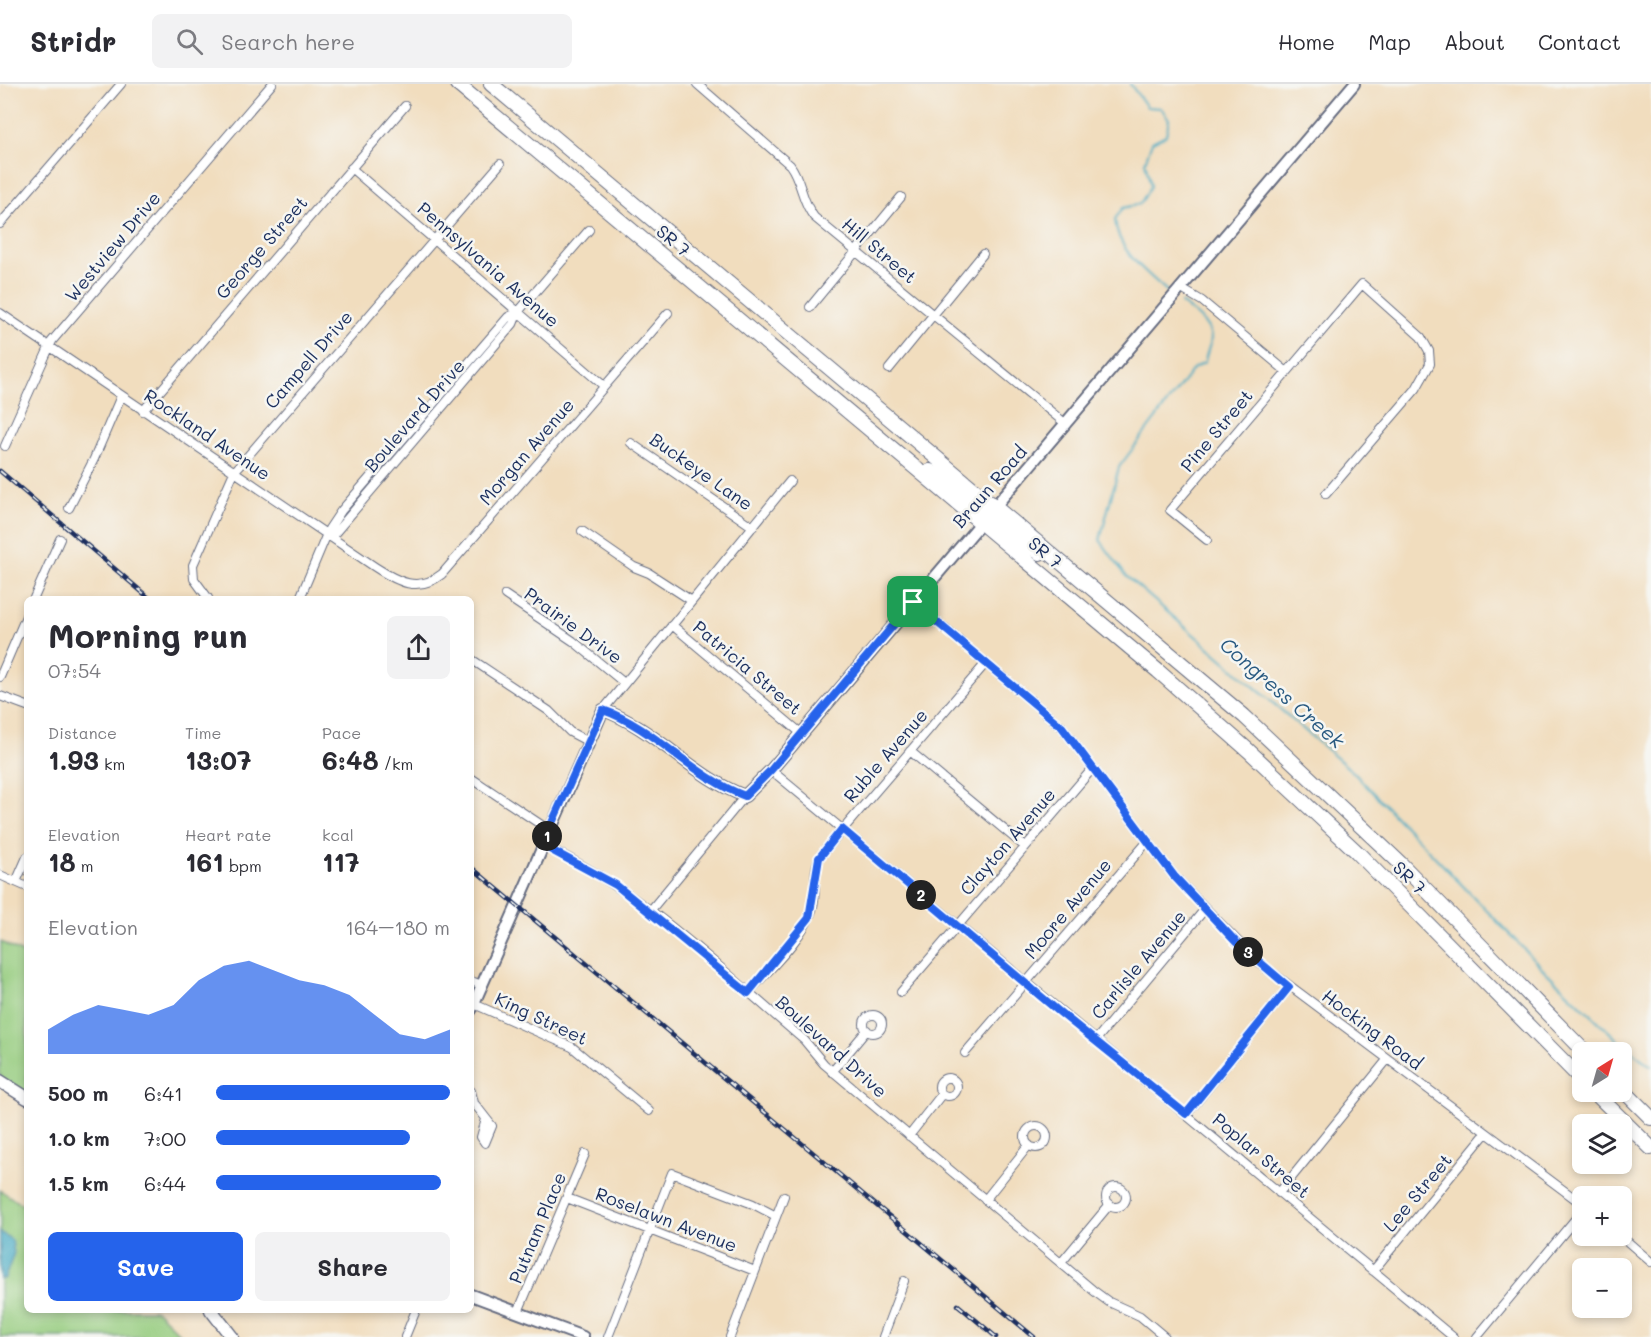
<!DOCTYPE html>
<html lang="en">
<head>
<meta charset="utf-8">
<style>
  :root { --surface:#fff; --page:#f2f2f3; --text:#2b2b33; --muted:#7c7c81; --line:#e1e1e2; --accent:#2563eb }
  body { margin:0; font-family:Mali,sans-serif; background:var(--page); color:var(--text); height:100vh; display:flex; flex-direction:column; font-size:22px; white-space:nowrap }
  * { box-sizing:border-box; margin:0 }
  p { font-size:20px; color:var(--muted) }
  .icon { flex:none; width:33px; height:33px; fill:none; stroke:currentColor; stroke-width:2; stroke-linecap:round; stroke-linejoin:round }
  .map { position:relative; flex:1; overflow:hidden }
  .details { position:absolute; left:24px; top:512px; width:450px; height:717px; display:flex; flex-direction:column; background:var(--surface); border-radius:9px; box-shadow:0 3px 9px #0003 }
  .details>* { flex:none }
  .needle { width:39px; rotate:37deg }
  .controls { position:absolute; left:1572px; top:958px; display:grid; gap:12px }
  .controls a { display:grid; place-items:center; width:60px; height:60px; border-radius:9px; background:var(--surface); box-shadow:0 3px 9px #0003; font-size:30px }
  .pin { position:absolute; display:grid; place-items:center; width:51px; height:51px; color:#fff; margin:-26px; border-radius:12px; box-shadow:0 3px 9px #0006 }
  .km { position:absolute; width:30px; height:30px; margin:-15px; border-radius:50%; background:#222; color:#fff; font-size:16px; line-height:30px; text-align:center }
  .round { display:grid; place-items:center; flex:none; width:63px; height:63px; border-radius:9px; background:var(--page) }
  .head { display:flex; align-items:center; justify-content:space-between; height:102px; padding:0 24px }
  h1 { font-size:33px; font-weight:800; line-height:45px }
  .metrics { display:grid; grid-template-columns:repeat(3,1fr); gap:9px; height:102px; padding:6px 24px }
  .metrics div { display:grid; align-content:center }
  .metrics b { font-size:26px; font-weight:800 }
  .metrics small { font-size:16px; font-weight:400 }
  .metrics p { font-size:16px }
  .chart { height:168px; padding:12px 24px }
  .chart p { display:flex; justify-content:space-between }
  .chart svg { width:100%; height:108px; margin-top:6px; fill:var(--accent); opacity:.7 }
  .button { display:flex; gap:12px; margin-top:auto; padding:12px 24px }
  .button a { flex:1; height:69px; border-radius:9px; background:var(--accent); color:#fff; font-size:24px; font-weight:800; line-height:69px; text-align:center }
  .button a+a { background:var(--page); color:var(--text) }
  ul { padding:0 24px; list-style:none; font-size:20px }
  li { display:grid; grid-template-columns:96px 72px 1fr; align-items:center; height:45px }
  li i { height:15px; border-radius:8px; background:var(--accent) }
  header { display:flex; align-items:center; gap:36px; box-sizing:border-box; height:84px; padding:0 30px; background:var(--surface); border-bottom:2px solid var(--line) }
  header strong { font-size:28px }
  nav { display:flex; gap:33px; margin-inline-start:auto; font-size:21px }
  .search { width:420px; height:54px; background:var(--page); display:flex; align-items:center; gap:15px; box-sizing:border-box; padding:0 21px; border-radius:9px; color:var(--muted); font-size:22px }
  .map>svg:first-child { display:block }
  .green { fill:#96cc7f; stroke:#587e6e; stroke-width:1.5 }
  .water { fill:#42a9c2; stroke:#2e6c90; stroke-width:1.5 }
  .lines { fill:none; stroke-linecap:round; stroke-linejoin:round }
  .stream { stroke:#42a9c2; stroke-width:2 }
  .street-casing { stroke:#666c80; stroke-width:10 }
  .secondary-casing { stroke:#666c80; stroke-width:14 }
  .primary-casing { stroke:#666c80; stroke-width:15 }
  .highway-casing { stroke:#666c80; stroke-width:16 }
  .street { stroke:#fff; stroke-width:8 }
  .secondary { stroke:#fff; stroke-width:10 }
  .primary { stroke:#fff; stroke-width:12 }
  .highway { stroke:#fff; stroke-width:14 }
  .rail-casing { stroke:#1b2f5e; stroke-width:4.5 }
  .rail { stroke:#f6f6f2; stroke-width:2; stroke-dasharray:7; stroke-linecap:butt }
  .route-casing { stroke:#fff; stroke-width:12 }
  .route { stroke:#2563eb; stroke-width:8 }
  .labels { text-anchor:middle; stroke-width:5; stroke-linejoin:round; paint-order:stroke }
  .street-label { font-size:18px; fill:#1b2f5e; stroke:#f6f6f2 }
  .water-label { font-size:20px; font-style:italic; fill:#295a81; stroke:#f6f6f2 }
</style>
</head>
<body>
<header>
<strong>Stridr</strong>
<div class="search"><svg class="icon" aria-label="search" viewBox="0 0 24 24"><circle cx="10" cy="10" r="6"/><path d="M15 15l6 6"/></svg>Search here</div>
<nav><a>Home</a><a>Map</a><a>About</a><a>Contact</a></nav>
</header>
<div class="map">
<svg width="1651" height="1253" viewBox="0 0 1651 1253">
  <rect width="100%" height="100%" fill="#f6f6f2"/>
  <filter id="ink" filterUnits="userSpaceOnUse"><feTurbulence type="fractalNoise" baseFrequency=".0167" numOctaves="2"/><feDisplacementMap in="SourceGraphic" scale="12" xChannelSelector="R" yChannelSelector="G"/><feConvolveMatrix kernelMatrix="1 2 1 2 8 2 1 2 1" color-interpolation-filters="sRGB"/></filter>
  <filter id="wash" filterUnits="userSpaceOnUse"><feTurbulence type="fractalNoise" baseFrequency=".008" numOctaves="4" result="noise"/><feDisplacementMap in="SourceGraphic" scale="24" xChannelSelector="R" yChannelSelector="G"/><feGaussianBlur stdDeviation="1.35" result="paint"/><feColorMatrix in="noise" values="0 0 0 0 0 0 0 0 0 0 0 0 0 0 0 0 0 1.4 0 .05"/><feComposite in="paint" operator="in"/></filter>
  <g filter="url(#wash)">
    <rect width="100%" height="100%" fill="#f1ddbe"/>
    <path class="green" d="M1,858L26,871L27,869V1014L0,997Z
      M0,1106L27,1124V1226H156L183,1253H0Z"/>
    <path class="water" d="M0,1148L12,1156L14,1169L5,1194L0,1196Z"/>
    <g class="lines">
      <path class="stream" d="M1130,0L1147,23L1161,24L1169,35L1166,51L1152,58L1145,78L1151,102L1140,120L1123,124L1115,135C1117,167 1146,188 1168,208
        M1181,219C1192,228 1216,242 1210,260C1208,267 1206,270 1205,278L1194,284L1119,383L1100,456L1126,492L1353,688L1546,888L1621,959L1651,982"/>
    </g>
  </g>
  <g filter="url(#ink)">
    <g class="lines">
      <g class="street-casing">
        <path id="street" d="M697,0L790,81C802,97 801,117 814,133L1066,340
          M351,84L604,302
          M0,140L121,0
          M1180,204L1202,217L1287,288
          M810,223L901,113
          M0,229L375,483C398,498 418,509 442,490L668,229
          M889,285L983,170
          M143,327L405,22
          M631,359L753,443
          M5,362L52,257L272,0
          M69,424L94,375L121,312
          M582,447L634,483L649,489L692,517
          M328,450L335,449L513,240L518,228
          M1207,456L1170,426L1362,200L1421,253L1429,267L1430,280L1416,305L1326,410
          M505,511L573,557L623,598
          M34,514L60,455
          M208,514L194,495L193,481L234,388L500,80
          M300,514L329,445L341,427L508,233L518,228L589,146
          M913,518L1062,643L1174,792L1258,878L1582,1120
          M672,541L802,650
          M471,575L549,627L570,648L587,657
          M0,593L27,530
          M0,612L27,622
          M603,626L790,397
          M910,667L1024,762
          M771,686L1453,1253
          M471,694L549,746
          M542,761C642,806 721,886 804,956L824,980L1094,1207L1109,1218L1140,1232L1165,1253
          M0,791L27,803
          M16,798L27,773
          M650,827L745,712
          M471,897L482,901
          M901,908L1093,684
          M748,909C768,886 803,855 812,826C818,808 811,788 821,771L986,579
          M474,920L572,963L649,1027
          M864 940a9 9 0 1 1 18 0a9 9 0 1 1-18 0Z
          M1095,957L1205,825
          M965,969L1148,757
          M832,988L867,946
          M939 1003a9 9 0 1 1 18 0a9 9 0 1 1-18 0Z
          M471,1007L474,1019L492,1042L485,1059L481,1053L486,1035
          M1186,1031L1289,903
          M1025 1053a11 11 0 1 1 22 0a11 11 0 1 1-22 0Z
          M909,1052L942,1010
          M1106 1113a10 10 0 1 1 20 0a10 10 0 1 1-20 0Z
          M1279,1109L1387,976
          M567,1114L755,1187
          M985,1116L1029,1061
          M1621,1152L1651,1178
          M1061,1179L1110,1120
          M1373,1187L1486,1049
          M518,1228L585,1070
          M405,1253L416,1226
          M608,1253L672,1089L753,1120L776,1132
          M730,1253L784,1112
          M883,1253L904,1197
          M1477,1253L1582,1127"/>
      </g>
      <g class="secondary-casing">
        <path id="secondary" d="M471,926L603,626C655,644 693,693 745,712L771,686L1354,0
          M471,1211L583,1253"/>
      </g>
      <g class="primary-casing">
        <path id="primary" d="M0,997L27,1014
          M211,1226L232,1253"/>
      </g>
      <g class="highway-casing">
        <path id="highway" d="M457,0L1158,587L1249,667L1357,768L1582,996
          M491,0L1244,632L1400,779L1586,969
          M930,387C968,413 1001,444 1040,469
          M1622,1005L1651,1034
          M1594,1008L1651,1064"/>
      </g>
      <use href="#street" class="street"/>
      <use href="#secondary" class="secondary"/>
      <use href="#primary" class="primary"/>
      <use href="#highway" class="highway"/>
      <g class="rail-casing">
        <path id="rail" d="M0,387L149,514
          M471,783L1034,1253
          M958,1221L996,1253"/>
      </g>
      <use href="#rail" class="rail"/>
    </g>
  </g>
  <g class="lines" filter="url(#ink)">
    <g class="route-casing">
      <path id="route" d="M913,518L1062,643L1174,792L1236,858L1289,903L1186,1030L1057,926L842,745L819,774L809,834L748,909L616,801L542,761L603,626C655,644 693,693 745,712L771,686Z"/>
    </g>
    <use href="#route" class="route"/>
  </g>
  <g class="labels">
    <g class="street-label">
      <text transform="translate(673 157) rotate(40)" y="6">SR 7</text>
      <text transform="translate(113 163) rotate(-50)" y="6">Westview Drive</text>
      <text transform="translate(262 164) rotate(-49)" y="6">George Street</text>
      <text transform="translate(879 167) rotate(40)" y="6">Hill Street</text>
      <text transform="translate(488 181) rotate(41)" y="6">Pennsylvania Avenue</text>
      <text transform="translate(309 276) rotate(-49)" y="6">Campell Drive</text>
      <text transform="translate(415 332) rotate(-49)" y="6">Boulevard Drive</text>
      <text transform="translate(1217 347) rotate(-50)" y="6">Pine Street</text>
      <text transform="translate(207 351) rotate(34)" y="6">Rockland Avenue</text>
      <text transform="translate(527 368) rotate(-49)" y="6">Morgan Avenue</text>
      <text transform="translate(701 388) rotate(35)" y="6">Buckeye Lane</text>
      <text transform="translate(990 403) rotate(-49)" y="6">Braun Road</text>
      <text transform="translate(1045 469) rotate(40)" y="6">SR 7</text>
      <text transform="translate(573 542) rotate(36)" y="6">Prairie Drive</text>
      <text transform="translate(747 584) rotate(40)" y="6">Patricia Street</text>
      <text transform="translate(886 672) rotate(-49)" y="6">Ruble Avenue</text>
      <text transform="translate(1008 758) rotate(-49)" y="6">Clayton Avenue</text>
      <text transform="translate(1409 794) rotate(45)" y="6">SR 7</text>
      <text transform="translate(1068 825) rotate(-50)" y="6">Moore Avenue</text>
      <text transform="translate(1139 881) rotate(-50)" y="6">Carlisle Avenue</text>
      <text transform="translate(541 935) rotate(25)" y="6">King Street</text>
      <text transform="translate(1372 946) rotate(37)" y="6">Hocking Road</text>
      <text transform="translate(831 963) rotate(42)" y="6">Boulevard Drive</text>
      <text transform="translate(1261 1072) rotate(40)" y="6">Poplar Street</text>
      <text transform="translate(1418 1109) rotate(-50)" y="6">Lee Street</text>
      <text transform="translate(666 1136) rotate(21)" y="6">Roselawn Avenue</text>
      <text transform="translate(538 1144) rotate(-67)" y="6">Putnam Place</text>
    </g>
    <g class="water-label">
      <text transform="translate(1282 609) rotate(41)" y="7">Congress Creek</text>
    </g>
  </g>
</svg>
<div class="controls">
<a><svg class="needle" viewBox="-14 -14 28 28"><path d="M0-13l5 13h-10z" fill="#e53935"/><path d="M0 13l5-13h-10z" fill="#7c7c81"/></svg></a>
<a><svg class="icon" aria-label="layers" viewBox="0 0 24 24"><path d="M12 4l9 5-9 5-9-5zM3 14l9 5 9-5"/></svg></a>
<a>+</a>
<a>−</a>
</div>
<div class="pin" style="left:913px;top:518px;background:#1e9e55"><svg class="icon" aria-label="arrive" viewBox="0 0 24 24"><path d="M6 21V4h12l-3 4 3 4H6"/></svg></div>
<b class="km" style="left:547px;top:752px">1</b>
<b class="km" style="left:921px;top:811px">2</b>
<b class="km" style="left:1248px;top:868px">3</b>
<section class="details">
<div class="head"><div><h1>Morning run</h1><p>07:54</p></div><a class="round"><svg class="icon" aria-label="share" viewBox="0 0 24 24"><path d="M12 15V3M7 8l5-5 5 5M5 13v7h14v-7"/></svg></a></div>
<div class="metrics">
<div><p>Distance</p><b>1.93<small> km</small></b></div>
<div><p>Time</p><b>13:07</b></div>
<div><p>Pace</p><b>6:48<small> /km</small></b></div>
</div>
<div class="metrics">
<div><p>Elevation</p><b>18<small> m</small></b></div>
<div><p>Heart rate</p><b>161<small> bpm</small></b></div>
<div><p>kcal</p><b>117</b></div>
</div>
<div class="chart"><p><span>Elevation</span>164–180 m</p>
<svg viewBox="0 0 160 44" preserveAspectRatio="none"><path d="M0 44V34L10 28L20 24L30 26L40 28L50 24L60 14L70 8L80 6L90 10L100 14L110 16L120 20L130 28L140 36L150 38L160 34V44z"/></svg>
</div>
<ul>
<li><b>500 m</b>6:41<i style="width:100%"></i></li>
<li><b>1.0 km</b>7:00<i style="width:83%"></i></li>
<li><b>1.5 km</b>6:44<i style="width:96%"></i></li>
</ul>
<div class="button"><a>Save</a><a>Share</a></div>
</section>
</div>
</body>
</html>
